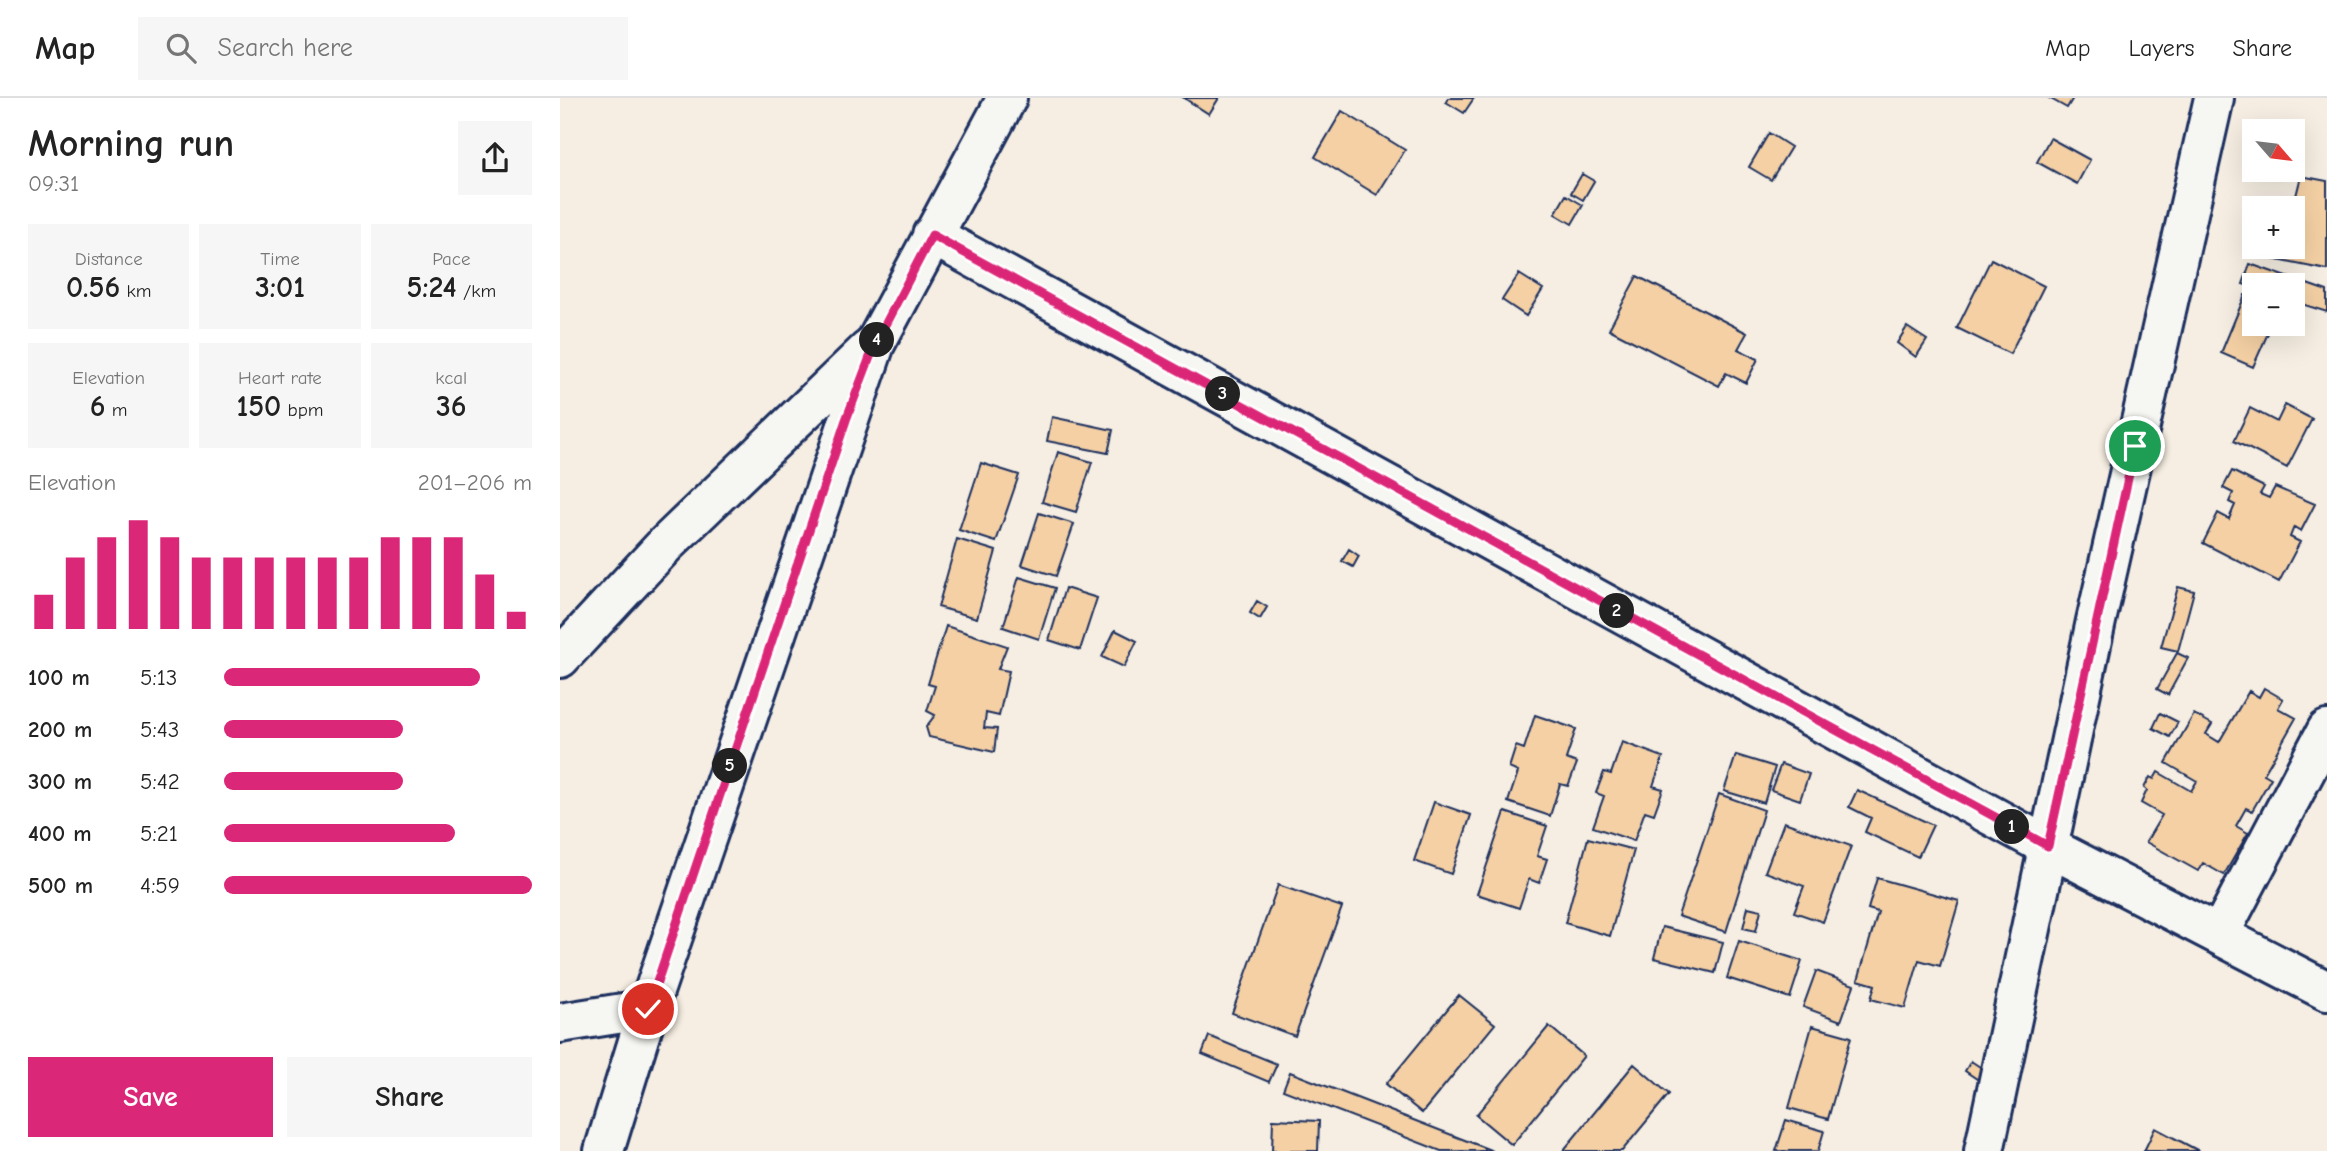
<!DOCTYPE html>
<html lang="en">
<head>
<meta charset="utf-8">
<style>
  :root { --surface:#fff; --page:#f6f6f6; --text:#222; --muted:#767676; --line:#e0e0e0; --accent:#db2777 }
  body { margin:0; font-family:"Comic Neue",sans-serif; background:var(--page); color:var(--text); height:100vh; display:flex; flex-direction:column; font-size:26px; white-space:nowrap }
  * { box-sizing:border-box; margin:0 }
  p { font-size:23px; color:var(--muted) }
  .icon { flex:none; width:38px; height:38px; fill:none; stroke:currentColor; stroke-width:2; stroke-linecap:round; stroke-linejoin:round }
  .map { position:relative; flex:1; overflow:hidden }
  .drawer { display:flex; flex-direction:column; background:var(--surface); width:560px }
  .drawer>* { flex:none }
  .needle { width:46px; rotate:118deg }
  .buttons { position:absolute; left:1682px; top:21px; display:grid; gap:14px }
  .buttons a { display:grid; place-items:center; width:63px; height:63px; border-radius:0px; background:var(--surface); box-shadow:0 7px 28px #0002; font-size:35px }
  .pin { position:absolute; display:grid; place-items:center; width:60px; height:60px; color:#fff; margin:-30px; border:4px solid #fff; border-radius:50%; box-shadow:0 2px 7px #0007 }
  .km { position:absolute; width:35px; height:35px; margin:-18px; border-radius:50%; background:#222; color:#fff; font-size:19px; line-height:35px; text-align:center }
  .round { display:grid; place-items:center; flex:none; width:74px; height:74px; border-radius:0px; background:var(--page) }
  .summary { display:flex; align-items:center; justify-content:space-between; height:119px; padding:0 28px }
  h1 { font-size:38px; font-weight:600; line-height:52px }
  .figures { display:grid; grid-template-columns:repeat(3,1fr); gap:10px; height:119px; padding:7px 28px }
  .figures div { display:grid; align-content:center; border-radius:0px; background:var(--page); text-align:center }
  .figures b { font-size:30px; font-weight:600 }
  .figures small { font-size:19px; font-weight:400 }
  .figures p { font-size:19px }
  .chart { height:196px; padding:14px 28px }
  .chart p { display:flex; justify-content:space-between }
  .chart svg { width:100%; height:126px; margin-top:7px; stroke:var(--accent); stroke-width:6 }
  .action { display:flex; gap:14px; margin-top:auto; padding:14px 28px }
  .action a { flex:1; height:80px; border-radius:0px; background:var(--accent); color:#fff; font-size:28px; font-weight:600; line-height:80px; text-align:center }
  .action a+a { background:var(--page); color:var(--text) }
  ul { padding:0 28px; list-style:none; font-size:23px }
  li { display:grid; grid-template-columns:112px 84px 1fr; align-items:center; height:52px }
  li i { height:18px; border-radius:9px; background:var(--accent) }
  header { display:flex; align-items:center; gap:42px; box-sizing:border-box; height:98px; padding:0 35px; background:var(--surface); border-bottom:2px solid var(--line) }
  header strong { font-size:33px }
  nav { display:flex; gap:38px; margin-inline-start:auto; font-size:24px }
  .search { width:490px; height:63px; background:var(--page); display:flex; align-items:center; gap:18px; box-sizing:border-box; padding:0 24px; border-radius:0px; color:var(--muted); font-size:26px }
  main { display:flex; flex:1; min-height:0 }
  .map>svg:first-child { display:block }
  .building { fill:#f4d0a4; stroke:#1b2f5e; stroke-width:2 }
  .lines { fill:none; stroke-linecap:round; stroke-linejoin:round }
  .minor-casing { stroke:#1b2f5e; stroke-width:44 }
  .minor { stroke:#f6f6f2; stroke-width:38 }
  .route-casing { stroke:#fff; stroke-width:14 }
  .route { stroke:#db2777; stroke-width:9 }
</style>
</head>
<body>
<header>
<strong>Map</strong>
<div class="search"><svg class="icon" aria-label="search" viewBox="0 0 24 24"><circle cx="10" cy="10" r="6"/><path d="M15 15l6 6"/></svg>Search here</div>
<nav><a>Map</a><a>Layers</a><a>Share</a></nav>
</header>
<main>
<section class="drawer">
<div class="summary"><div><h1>Morning run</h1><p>09:31</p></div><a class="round"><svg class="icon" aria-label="share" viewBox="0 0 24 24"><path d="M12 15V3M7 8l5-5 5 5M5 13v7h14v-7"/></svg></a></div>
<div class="figures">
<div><p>Distance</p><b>0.56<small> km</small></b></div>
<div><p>Time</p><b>3:01</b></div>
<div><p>Pace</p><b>5:24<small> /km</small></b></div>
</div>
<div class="figures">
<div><p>Elevation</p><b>6<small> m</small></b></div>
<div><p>Heart rate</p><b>150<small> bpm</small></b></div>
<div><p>kcal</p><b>36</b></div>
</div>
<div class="chart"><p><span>Elevation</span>201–206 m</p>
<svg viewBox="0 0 160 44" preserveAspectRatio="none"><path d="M5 44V32M15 44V19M25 44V12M35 44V6M45 44V12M55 44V19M65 44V19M75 44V19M85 44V19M95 44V19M105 44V19M115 44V12M125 44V12M135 44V12M145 44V25M155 44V38"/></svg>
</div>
<ul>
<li><b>100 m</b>5:13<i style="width:83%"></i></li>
<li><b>200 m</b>5:43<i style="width:58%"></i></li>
<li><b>300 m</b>5:42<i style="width:58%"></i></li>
<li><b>400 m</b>5:21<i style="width:75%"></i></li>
<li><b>500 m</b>4:59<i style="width:100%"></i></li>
</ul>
<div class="action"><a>Save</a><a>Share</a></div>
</section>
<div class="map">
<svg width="1767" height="1053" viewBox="0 0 1767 1053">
  <rect width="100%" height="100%" fill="#f6eee2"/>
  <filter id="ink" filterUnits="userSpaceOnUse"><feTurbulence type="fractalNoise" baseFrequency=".0143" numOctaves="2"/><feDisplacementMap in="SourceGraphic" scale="14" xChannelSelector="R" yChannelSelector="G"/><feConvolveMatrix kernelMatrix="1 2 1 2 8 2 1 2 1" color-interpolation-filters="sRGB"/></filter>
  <g filter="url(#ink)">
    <path class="building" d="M624,0H659L649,16Z
      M888,0H914L904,15L886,4Z
      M1489,0H1513L1507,10Z
      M782,13L845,52L817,97L755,59Z
      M1209,35L1231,49L1211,82L1189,69Z
      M1490,40L1530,62L1517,86L1477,64Z
      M1022,76L1034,83L1023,102L1011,95Z
      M1741,78L1767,83V172L1712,161L1715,149H1732V114Z
      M1006,97L1023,107L1012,126L995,116Z
      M1431,161L1484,188L1450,256L1397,230Z
      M1690,166L1767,193V214L1732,203V187L1694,189L1683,186Z
      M959,176L983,191L966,218L942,202Z
      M1077,178L1187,235L1178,251L1198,261L1186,285L1166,275L1159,288L1049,231Z
      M1685,197L1694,200V226H1712L1693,269L1661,255Z
      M1347,229L1367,242L1356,259L1337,245Z
      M1725,307L1752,321L1727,370L1674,343L1690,310L1717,324Z
      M492,319L553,332L548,355L487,343Z
      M498,354L532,364L516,414L482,404Z
      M421,365L459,377L436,444L399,432Z
      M1672,373L1704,389L1700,396L1709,400L1715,389L1755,406L1741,433L1734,429L1730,439L1740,444L1719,484L1643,445L1658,415L1669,421L1675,407L1669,404L1673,395L1663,390Z
      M479,415L514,426L496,478L462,467Z
      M397,441L436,453L417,520L378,509Z
      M789,451L799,458L793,469L782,463Z
      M459,479L495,490L479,541L443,529Z
      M1618,489L1634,493L1618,553L1601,549Z
      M505,490L537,500L520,552L489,542Z
      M697,503L707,509L700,521L690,515Z
      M386,528L447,548L438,571L449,573L439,618L426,615L424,630L437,631L434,654L369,639L366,629L375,617L367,613L375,588L368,586Z
      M555,532L577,543L564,569L542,559Z
      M1617,555L1628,560L1608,597L1597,591Z
      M1704,590L1723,601L1718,610L1736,620L1704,676L1711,680L1692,713L1686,710L1676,728L1688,735L1664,777L1643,765L1638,773L1586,744L1602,717L1581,705L1587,692L1584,690L1590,679L1594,681L1598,674L1631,693L1637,683L1606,665L1634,616L1652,626L1646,636L1659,644L1689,593L1699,599Z
      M1600,615L1618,624L1610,639L1593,630Z
      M975,617L1016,631L1006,661L1017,665L1008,688L1000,686L990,718L948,704L958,674L949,670L956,648L964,651Z
      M1062,644L1103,659L1093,688L1103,691L1094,716L1085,713L1074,743L1033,729L1044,698L1036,695L1044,674L1051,676Z
      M1176,657L1215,669L1204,705L1164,693Z
      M1221,666L1249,676L1240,702L1211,692Z
      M1297,692L1373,727L1358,759L1305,734L1311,720L1289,709Z
      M1159,696L1204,712L1166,834L1118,818Z
      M874,704L911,717L891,776L854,763Z
      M945,714L987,728L977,758L987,761L979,785L969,781L959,810L917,796Z
      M1224,724L1291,748L1263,824L1234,814L1244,788L1205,774Z
      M1028,740L1074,752L1050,838L1005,825Z
      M1317,780L1399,803L1380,868L1359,862L1345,910L1311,901L1315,887L1298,882L1318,814L1308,811Z
      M718,787L782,809L735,938L672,915Z
      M1188,809L1201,812L1196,833L1183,830Z
      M1102,829L1163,844L1155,875L1094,860Z
      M1179,843L1242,863L1230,900L1167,880Z
      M1256,873L1294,887L1281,923L1243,909Z
      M899,897L935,926L862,1015L826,986Z
      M989,928L1024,958L952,1047L916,1017Z
      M1252,928L1291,939L1268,1021L1229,1010Z
      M649,938L717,966L709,984L642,956Z
      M1411,963L1429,975L1423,985L1405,973Z
      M1074,966L1109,996L1062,1053H1003Z
      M730,974L933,1053H881L723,992Z
      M713,1021L759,1023L758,1053H712Z
      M1226,1022L1264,1033L1258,1053H1216Z
      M1595,1030L1639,1053H1584Z"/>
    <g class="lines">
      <g class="minor-casing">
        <path id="minor" d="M372,137L1487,748L1767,893
          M0,560L105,447L308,252
          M1659,837L1767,632
          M0,925L88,911
          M44,1053L88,911L315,246L447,0
          M1424,1053L1536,523L1654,0"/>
      </g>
      <use href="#minor" class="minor"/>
    </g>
  </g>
  <g class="lines" filter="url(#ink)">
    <g class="route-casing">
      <path id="route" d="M88,911L286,322L315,246L372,137L1488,748L1575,348"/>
    </g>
    <use href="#route" class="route"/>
  </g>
</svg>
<div class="buttons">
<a><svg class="needle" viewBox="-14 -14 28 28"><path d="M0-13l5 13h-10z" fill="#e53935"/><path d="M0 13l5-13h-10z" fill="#767676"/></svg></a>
<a>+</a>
<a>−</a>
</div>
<div class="pin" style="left:1575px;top:348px;background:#1e9e55"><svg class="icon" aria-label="arrive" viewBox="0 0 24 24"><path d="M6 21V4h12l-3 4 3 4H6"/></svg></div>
<div class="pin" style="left:88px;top:911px;background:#d93025"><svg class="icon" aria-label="check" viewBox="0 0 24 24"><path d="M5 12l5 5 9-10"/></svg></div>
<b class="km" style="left:1452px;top:729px">1</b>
<b class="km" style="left:1057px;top:513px">2</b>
<b class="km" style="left:663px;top:296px">3</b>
<b class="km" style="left:317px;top:242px">4</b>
<b class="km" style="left:170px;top:668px">5</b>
</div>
</main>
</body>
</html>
